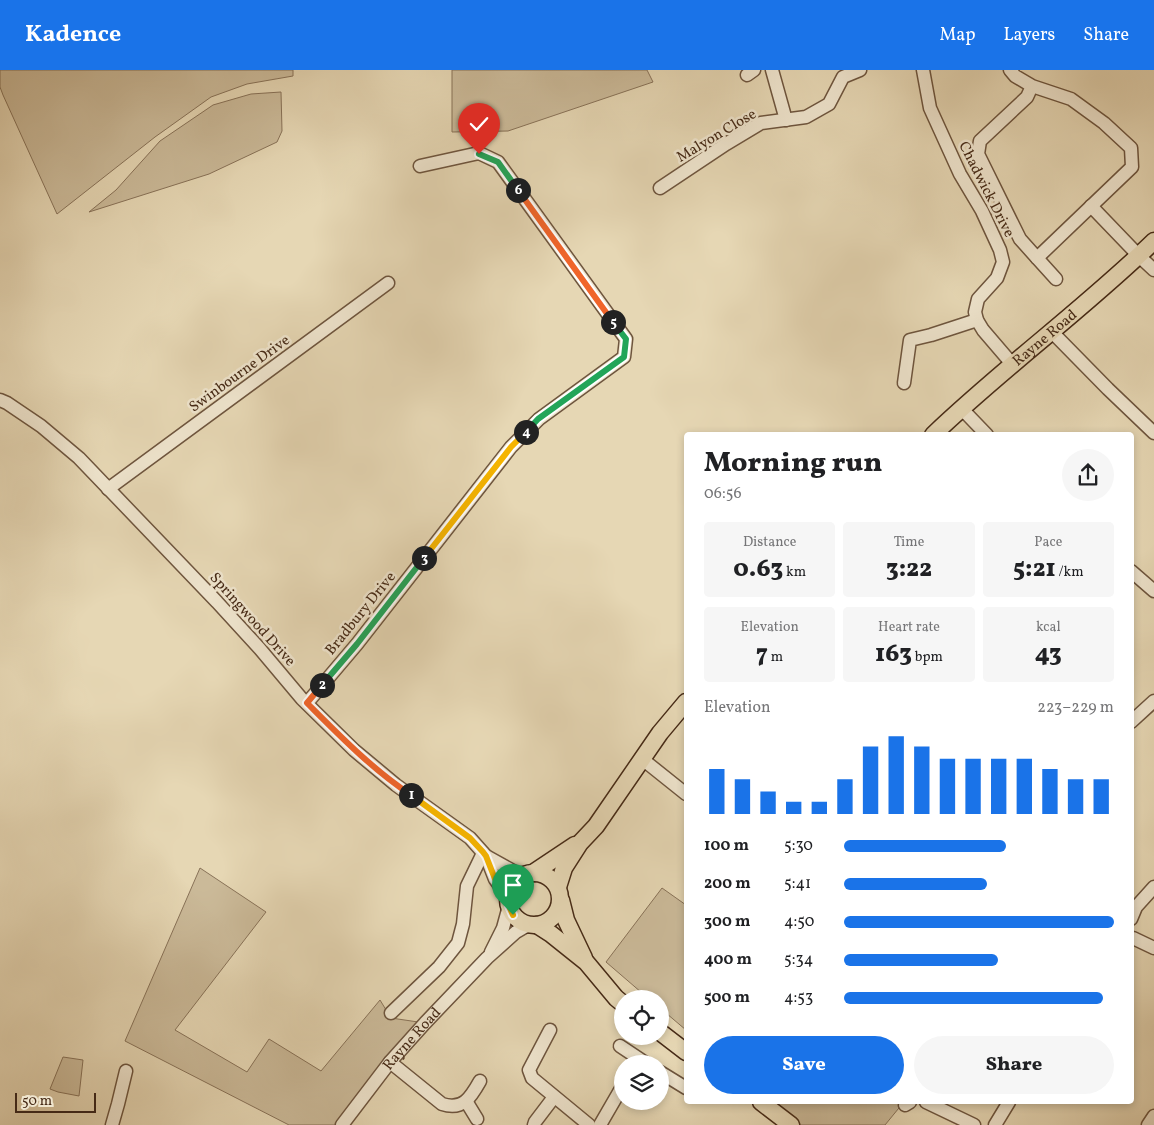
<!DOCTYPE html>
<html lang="en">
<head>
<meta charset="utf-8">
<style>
  :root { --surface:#fff; --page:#f6f6f6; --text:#202124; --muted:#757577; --accent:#1a73e8 }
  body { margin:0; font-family:Vollkorn,serif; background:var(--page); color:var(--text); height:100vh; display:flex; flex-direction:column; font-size:19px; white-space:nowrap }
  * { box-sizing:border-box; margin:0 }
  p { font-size:16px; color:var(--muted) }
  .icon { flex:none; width:28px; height:28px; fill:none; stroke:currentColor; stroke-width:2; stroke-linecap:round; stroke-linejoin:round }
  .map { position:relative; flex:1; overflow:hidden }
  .drawer { position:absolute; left:684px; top:362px; width:450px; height:672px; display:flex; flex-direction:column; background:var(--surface); border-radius:5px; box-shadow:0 2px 8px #0003 }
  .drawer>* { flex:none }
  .tools { position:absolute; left:614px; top:920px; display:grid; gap:10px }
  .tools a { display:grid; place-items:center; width:55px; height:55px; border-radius:50%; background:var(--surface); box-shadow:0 2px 8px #0003; font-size:25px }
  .scale { position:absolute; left:15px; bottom:12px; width:81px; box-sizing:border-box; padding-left:5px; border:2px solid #462a16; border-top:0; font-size:14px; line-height:18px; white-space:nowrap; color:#462a16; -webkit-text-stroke:4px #efe5ce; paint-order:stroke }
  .pin { position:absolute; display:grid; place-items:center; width:42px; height:42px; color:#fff; margin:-51px -21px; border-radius:50% 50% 50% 0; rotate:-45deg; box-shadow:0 0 5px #0007 }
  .pin .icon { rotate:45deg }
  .km { position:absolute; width:25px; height:25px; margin:-12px; border-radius:50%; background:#222; color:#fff; font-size:14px; line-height:25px; text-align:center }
  .round { display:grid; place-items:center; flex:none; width:52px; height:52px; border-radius:26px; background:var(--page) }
  .summary { display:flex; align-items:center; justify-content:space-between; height:85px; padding:0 20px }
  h1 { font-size:28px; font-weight:800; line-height:38px }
  .metrics { display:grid; grid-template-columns:repeat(3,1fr); gap:8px; height:85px; padding:5px 20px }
  .metrics div { display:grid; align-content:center; border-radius:5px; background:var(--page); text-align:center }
  .metrics b { font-size:25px; font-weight:800 }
  .metrics small { font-size:14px; font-weight:400 }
  .metrics p { font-size:14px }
  .chart { height:140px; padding:10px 20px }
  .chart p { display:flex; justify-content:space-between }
  .chart svg { width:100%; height:90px; margin-top:5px; stroke:var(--accent); stroke-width:6 }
  .action { display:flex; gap:10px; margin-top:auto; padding:10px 20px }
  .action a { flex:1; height:58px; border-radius:30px; background:var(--accent); color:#fff; font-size:20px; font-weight:800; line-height:58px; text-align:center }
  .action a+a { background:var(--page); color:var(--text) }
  ul { padding:0 20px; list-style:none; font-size:16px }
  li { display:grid; grid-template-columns:80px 60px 1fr; align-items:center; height:38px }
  li i { height:12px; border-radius:6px; background:var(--accent) }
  header { display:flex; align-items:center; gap:30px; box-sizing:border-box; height:70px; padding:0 25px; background:var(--accent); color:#fff }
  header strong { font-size:24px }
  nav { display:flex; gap:28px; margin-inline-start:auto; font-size:18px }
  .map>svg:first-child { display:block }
  .green { fill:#cbba99; stroke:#887258 }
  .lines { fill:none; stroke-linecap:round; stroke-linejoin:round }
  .minor-casing { stroke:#6e553e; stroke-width:15 }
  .major-casing { stroke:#462a16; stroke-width:19 }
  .minor { stroke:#efe5ce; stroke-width:12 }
  .major { stroke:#e6d7b4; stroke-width:16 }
  .split-1-casing { stroke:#fff; stroke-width:10 }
  .split-2-casing { stroke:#fff; stroke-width:10 }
  .split-3-casing { stroke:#fff; stroke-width:10 }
  .split-4-casing { stroke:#fff; stroke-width:10 }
  .split-5-casing { stroke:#fff; stroke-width:10 }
  .split-6-casing { stroke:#fff; stroke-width:10 }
  .split-7-casing { stroke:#fff; stroke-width:10 }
  .split-1 { stroke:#f5b400; stroke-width:6 }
  .split-2 { stroke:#f0652b; stroke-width:6 }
  .split-3 { stroke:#22a559; stroke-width:6 }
  .split-4 { stroke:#f5b400; stroke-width:6 }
  .split-5 { stroke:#22a559; stroke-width:6 }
  .split-6 { stroke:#f0652b; stroke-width:6 }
  .split-7 { stroke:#22a559; stroke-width:6 }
  .labels { text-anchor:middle; stroke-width:5; stroke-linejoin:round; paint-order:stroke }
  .street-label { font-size:15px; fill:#462a16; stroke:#efe5ce }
</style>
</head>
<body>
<header>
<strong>Kadence</strong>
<nav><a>Map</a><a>Layers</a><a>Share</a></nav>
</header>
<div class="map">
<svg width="1154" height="1055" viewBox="0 0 1154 1055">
  <rect width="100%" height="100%" fill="#e6d7b4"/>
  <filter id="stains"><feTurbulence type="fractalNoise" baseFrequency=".004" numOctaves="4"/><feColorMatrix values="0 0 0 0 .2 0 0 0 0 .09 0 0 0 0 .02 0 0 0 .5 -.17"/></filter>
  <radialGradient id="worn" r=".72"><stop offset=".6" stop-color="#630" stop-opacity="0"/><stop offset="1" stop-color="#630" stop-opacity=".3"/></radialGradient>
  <path class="green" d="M0,0H293V6L247,14L211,27L155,67L57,144L3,25L0,17Z
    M452,0H647L653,12L508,61L452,62Z
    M281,22L282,61L277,72L209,104L89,142L116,120L160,71L213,35L251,24Z
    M200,798L266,842L175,960L247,1002L269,969L321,1001L380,930L391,948L425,953L342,1055H289L125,971Z
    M662,818L686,835V960L660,938V929H649L606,892Z
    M63,987L83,990L79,1026L58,1022L50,1019Z
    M772,1033H903L885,1055H799Z"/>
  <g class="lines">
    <g class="minor-casing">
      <g id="minor">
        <path d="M772,0L786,50"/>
        <path d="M923,0L930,38L960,104L982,141L1000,180L1003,192L997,208L978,229L975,242L977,250L983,260L1013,295"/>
        <path d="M1010,0L1015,6L1032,16L1071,29L1104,53L1131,78L1132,97L1037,188L1020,169L978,84L980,71L1027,27L1032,16"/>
        <path d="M747,5L754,0"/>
        <path d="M660,118L726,74L761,53L806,47L829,34L843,7L860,0"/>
        <path d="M1091,136L1139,186L1154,200"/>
        <path d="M1037,188L1056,209"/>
        <path d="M1052,262L1108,319L1154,363"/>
        <path d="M904,313L910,270L931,265L977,250"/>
        <path d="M0,330L7,333L41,356L79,388L217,532L260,579L302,629L354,680L396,715L470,768L486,786L495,809L508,827"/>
        <path d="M962,339L987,365"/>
        <path d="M108,419L388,213"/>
        <path d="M1131,501L1154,521"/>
        <path d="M307,633L357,574L511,377L539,349L624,287L626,269L498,92L479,83L420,96"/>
        <path d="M1131,652L1154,631"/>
        <path d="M641,688L686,724"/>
        <path d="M486,786L522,806"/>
        <path d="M1131,849L1136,837L1154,817"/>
        <path d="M1131,868H1133L1154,878"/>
        <path d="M491,882L503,858L509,836"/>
        <path d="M391,943L439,897L458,873L463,854L467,816L483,783"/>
        <path d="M550,960L529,1000L532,1008L589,1055"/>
        <path d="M620,976L647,994"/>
        <path d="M390,992L442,1034C463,1041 471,1027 480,1011"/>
        <path d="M660,1002L686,1018"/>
        <path d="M466,1031L477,1049"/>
        <path d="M926,1032L974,1055"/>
        <path d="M905,1035L910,1032"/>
        <path d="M112,1055L118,1034L126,1001"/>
        <path id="s1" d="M342,1055L390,992L425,953L487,888L516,862L528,855"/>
        <path d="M534,1055L535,1052L554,1027"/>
        <path d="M600,1055L622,1017"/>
        <path d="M995,1055L1009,1032"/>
        <path d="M1148,1055L1154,1046"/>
      </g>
    </g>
    <g class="major-casing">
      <g id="major">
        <path id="s2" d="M933,365C1004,297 1084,239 1154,171"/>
        <circle cx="534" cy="829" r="26"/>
        <path d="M533,803L575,775"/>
        <path d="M558,817L564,798L580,773L596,756L660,663L686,632"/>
        <path d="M561,830L566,850L584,888"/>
        <path d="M537,855L551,864L586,892L616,928L622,933"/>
        <path d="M660,962L686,982"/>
        <path d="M761,1032L791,1055"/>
      </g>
    </g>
    <use href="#minor" class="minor"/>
    <use href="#major" class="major"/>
  </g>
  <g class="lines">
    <g class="split-1-casing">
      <path id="split-1" d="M411,725L470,768L483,782L486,786L495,809L508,827L509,836L513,845"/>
    </g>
    <g class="split-2-casing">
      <path id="split-2" d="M322,615L307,633C340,666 372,699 411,725"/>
    </g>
    <g class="split-3-casing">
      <path id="split-3" d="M322,615L357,574L424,488"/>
    </g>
    <g class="split-4-casing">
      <path id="split-4" d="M424,488L511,377L526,362"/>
    </g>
    <g class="split-5-casing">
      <path id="split-5" d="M526,362L538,349L624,287L626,269L613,252"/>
    </g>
    <g class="split-6-casing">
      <path id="split-6" d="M518,120L613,252"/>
    </g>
    <g class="split-7-casing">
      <path id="split-7" d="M479,84L498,92L518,120"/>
    </g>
    <use href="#split-1" class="split-1"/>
    <use href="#split-2" class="split-2"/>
    <use href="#split-3" class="split-3"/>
    <use href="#split-4" class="split-4"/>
    <use href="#split-5" class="split-5"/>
    <use href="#split-6" class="split-6"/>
    <use href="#split-7" class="split-7"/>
  </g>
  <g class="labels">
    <g class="street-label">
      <text transform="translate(716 65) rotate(-31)" y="5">Malyon Close</text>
      <text transform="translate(987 119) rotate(63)" y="5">Chadwick Drive</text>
      <text dy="5" stroke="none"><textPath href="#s2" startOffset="148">Rayne Road</textPath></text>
      <text transform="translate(239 303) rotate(-36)" y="5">Swinbourne Drive</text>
      <text transform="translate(360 543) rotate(-51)" y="5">Bradbury Drive</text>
      <text transform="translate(253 549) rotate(48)" y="5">Springwood Drive</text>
      <text dy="5" stroke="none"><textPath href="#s1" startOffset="111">Rayne Road</textPath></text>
    </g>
  </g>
  <rect width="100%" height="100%" filter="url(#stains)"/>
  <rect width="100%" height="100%" fill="url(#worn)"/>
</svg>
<div class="tools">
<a><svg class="icon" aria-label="locate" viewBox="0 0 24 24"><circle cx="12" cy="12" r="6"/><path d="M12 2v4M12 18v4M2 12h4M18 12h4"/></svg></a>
<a><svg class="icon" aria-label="layers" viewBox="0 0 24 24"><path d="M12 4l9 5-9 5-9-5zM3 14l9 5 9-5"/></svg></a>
</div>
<div class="scale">50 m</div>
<div class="pin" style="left:513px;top:845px;background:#1e9e55"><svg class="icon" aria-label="arrive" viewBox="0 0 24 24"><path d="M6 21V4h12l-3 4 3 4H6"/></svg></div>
<div class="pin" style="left:479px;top:84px;background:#d93025"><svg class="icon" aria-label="check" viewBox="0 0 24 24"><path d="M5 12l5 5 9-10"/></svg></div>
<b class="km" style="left:411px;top:725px">1</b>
<b class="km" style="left:322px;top:615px">2</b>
<b class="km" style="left:424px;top:488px">3</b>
<b class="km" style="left:526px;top:362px">4</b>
<b class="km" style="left:613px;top:252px">5</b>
<b class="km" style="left:518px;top:120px">6</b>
<section class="drawer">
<div class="summary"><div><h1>Morning run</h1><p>06:56</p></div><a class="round"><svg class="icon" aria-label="share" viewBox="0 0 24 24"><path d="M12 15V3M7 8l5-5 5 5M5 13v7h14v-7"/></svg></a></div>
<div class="metrics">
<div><p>Distance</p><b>0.63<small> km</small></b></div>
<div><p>Time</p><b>3:22</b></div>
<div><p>Pace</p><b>5:21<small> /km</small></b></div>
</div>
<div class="metrics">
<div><p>Elevation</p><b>7<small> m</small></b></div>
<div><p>Heart rate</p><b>163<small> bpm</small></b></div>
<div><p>kcal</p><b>43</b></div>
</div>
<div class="chart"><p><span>Elevation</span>223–229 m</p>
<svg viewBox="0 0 160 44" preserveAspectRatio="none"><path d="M5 44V22M15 44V27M25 44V33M35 44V38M45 44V38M55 44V27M65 44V11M75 44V6M85 44V11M95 44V17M105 44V17M115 44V17M125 44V17M135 44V22M145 44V27M155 44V27"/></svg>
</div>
<ul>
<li><b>100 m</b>5:30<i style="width:60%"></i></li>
<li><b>200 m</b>5:41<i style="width:53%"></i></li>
<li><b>300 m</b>4:50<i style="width:100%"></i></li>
<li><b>400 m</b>5:34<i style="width:57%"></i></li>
<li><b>500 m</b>4:53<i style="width:96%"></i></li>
</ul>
<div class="action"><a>Save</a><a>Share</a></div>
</section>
</div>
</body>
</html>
